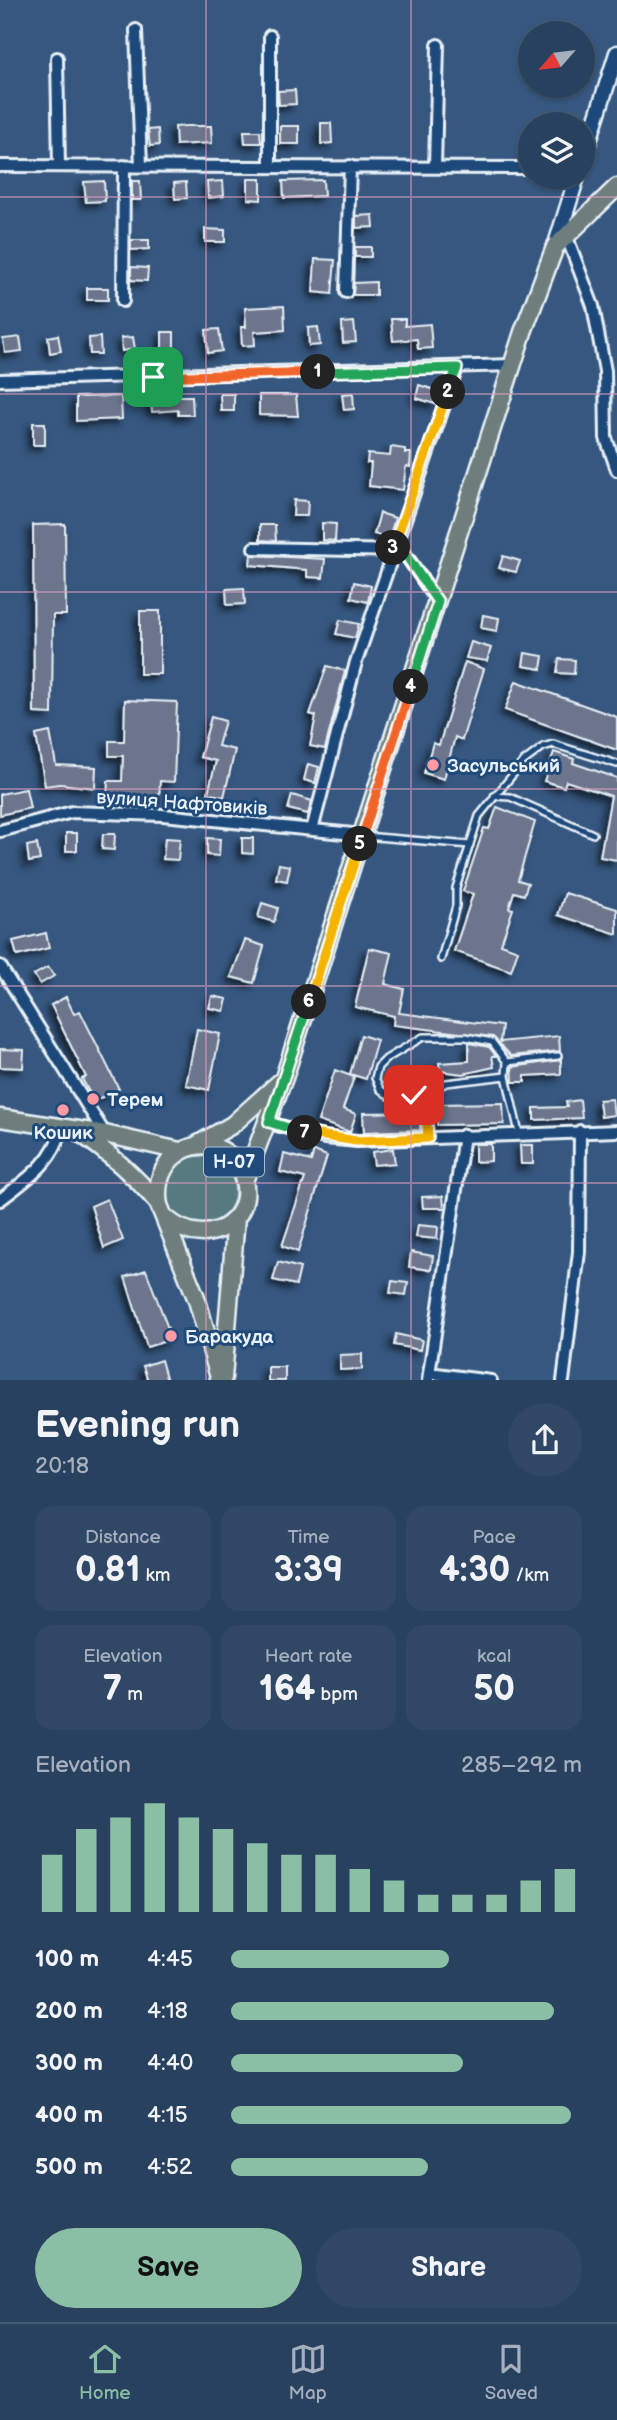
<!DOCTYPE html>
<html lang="en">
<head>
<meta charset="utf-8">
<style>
  :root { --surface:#28415f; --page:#304865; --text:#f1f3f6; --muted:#a5afbd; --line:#445a74; --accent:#8abfa5 }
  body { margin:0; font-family:"Balsamiq Sans",sans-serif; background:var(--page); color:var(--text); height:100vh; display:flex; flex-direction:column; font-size:26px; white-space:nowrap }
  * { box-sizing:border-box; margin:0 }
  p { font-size:23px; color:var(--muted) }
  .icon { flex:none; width:38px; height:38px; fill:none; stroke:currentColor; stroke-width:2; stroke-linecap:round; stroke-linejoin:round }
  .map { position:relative; height:1380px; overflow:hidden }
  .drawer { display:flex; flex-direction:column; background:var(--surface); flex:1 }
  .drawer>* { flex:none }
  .needle { width:46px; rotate:242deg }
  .controls { position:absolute; left:518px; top:21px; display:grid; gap:14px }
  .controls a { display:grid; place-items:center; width:77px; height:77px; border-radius:50%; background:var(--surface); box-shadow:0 2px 5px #0004,0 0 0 2px var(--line); font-size:35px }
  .pin { position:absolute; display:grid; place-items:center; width:60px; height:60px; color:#fff; margin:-30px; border-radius:14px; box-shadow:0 4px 10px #0006 }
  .km { position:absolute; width:35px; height:35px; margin:-18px; border-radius:50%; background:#222; color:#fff; font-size:19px; line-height:35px; text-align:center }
  .round { display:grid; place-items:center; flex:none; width:74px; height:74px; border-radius:37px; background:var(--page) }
  .headline { display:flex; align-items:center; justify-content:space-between; height:119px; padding:0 35px }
  h1 { font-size:38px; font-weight:700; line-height:52px }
  .metrics { display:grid; grid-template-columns:repeat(3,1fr); gap:10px; height:119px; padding:7px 35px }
  .metrics div { display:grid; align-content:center; border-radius:18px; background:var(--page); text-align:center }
  .metrics b { font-size:35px; font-weight:700 }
  .metrics small { font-size:19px; font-weight:400 }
  .metrics p { font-size:19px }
  .chart { height:196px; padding:14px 35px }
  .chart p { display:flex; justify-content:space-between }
  .chart svg { width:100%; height:126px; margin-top:7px; stroke:var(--accent); stroke-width:6 }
  .primary-button { display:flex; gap:14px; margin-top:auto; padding:14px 35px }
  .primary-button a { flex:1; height:80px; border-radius:42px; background:var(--accent); color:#111; font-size:28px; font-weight:700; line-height:80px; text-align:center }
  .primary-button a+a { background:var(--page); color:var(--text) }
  ul { padding:0 35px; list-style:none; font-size:23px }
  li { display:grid; grid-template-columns:112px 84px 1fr; align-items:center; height:52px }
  li i { height:18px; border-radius:9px; background:var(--accent) }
  .menu { display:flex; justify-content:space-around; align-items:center; height:98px; border-top:2px solid var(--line); background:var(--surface); font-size:19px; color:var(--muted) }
  .menu a { display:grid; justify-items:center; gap:4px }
  .menu .on { color:var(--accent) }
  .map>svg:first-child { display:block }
  .green { fill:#577a7f; stroke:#a0b6bc; stroke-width:2 }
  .building { fill:#6c748c; stroke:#e8f1f8; stroke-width:2; filter:url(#shadow) }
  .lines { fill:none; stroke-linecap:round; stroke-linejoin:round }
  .service-casing { stroke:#e8f1f8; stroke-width:10 }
  .minor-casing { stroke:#e8f1f8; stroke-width:16 }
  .secondary-casing { stroke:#e8f1f8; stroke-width:19 }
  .primary-casing { stroke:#e8f1f8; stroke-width:21 }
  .service { stroke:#1f4a7a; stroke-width:5 }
  .minor { stroke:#1f4a7a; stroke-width:10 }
  .secondary { stroke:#1f4a7a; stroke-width:14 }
  .primary { stroke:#6d7e7c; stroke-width:16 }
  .split-1-casing { stroke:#fff; stroke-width:14 }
  .split-2-casing { stroke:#fff; stroke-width:14 }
  .split-3-casing { stroke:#fff; stroke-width:14 }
  .split-4-casing { stroke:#fff; stroke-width:14 }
  .split-5-casing { stroke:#fff; stroke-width:14 }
  .split-6-casing { stroke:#fff; stroke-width:14 }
  .split-7-casing { stroke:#fff; stroke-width:14 }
  .split-8-casing { stroke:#fff; stroke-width:14 }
  .split-1 { stroke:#f0652b; stroke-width:9 }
  .split-2 { stroke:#22a559; stroke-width:9 }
  .split-3 { stroke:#f5b400; stroke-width:9 }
  .split-4 { stroke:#22a559; stroke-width:9 }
  .split-5 { stroke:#f0652b; stroke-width:9 }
  .split-6 { stroke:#f5b400; stroke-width:9 }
  .split-7 { stroke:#22a559; stroke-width:9 }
  .split-8 { stroke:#f5b400; stroke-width:9 }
  .grid { fill:none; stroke:#d99ab9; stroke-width:2; stroke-opacity:0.55 }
  .poi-dot { fill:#ff9aa2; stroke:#1f4a7a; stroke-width:2.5 }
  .labels { text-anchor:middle; stroke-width:6; stroke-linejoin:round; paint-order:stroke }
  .shield { fill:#1f4a7a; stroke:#acbfd2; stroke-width:2 }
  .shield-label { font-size:18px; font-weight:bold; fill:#e8f1f8 }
  .poi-label { font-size:19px; font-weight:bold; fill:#e8f1f8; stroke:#1f4a7a; text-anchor:start }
  .street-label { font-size:19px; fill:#e8f1f8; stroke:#1f4a7a }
</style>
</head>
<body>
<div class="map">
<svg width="617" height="1381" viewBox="0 0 617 1381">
  <defs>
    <filter id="shadow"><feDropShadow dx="-4.5" dy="4.5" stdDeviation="3.5" flood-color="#0009"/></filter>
  </defs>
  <rect width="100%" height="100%" fill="#36577f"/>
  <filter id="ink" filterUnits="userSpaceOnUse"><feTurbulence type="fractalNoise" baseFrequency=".0143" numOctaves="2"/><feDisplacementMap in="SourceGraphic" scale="14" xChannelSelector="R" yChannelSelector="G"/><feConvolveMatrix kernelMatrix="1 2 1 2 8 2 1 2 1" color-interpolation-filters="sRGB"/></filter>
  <g filter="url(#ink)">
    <path class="green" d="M165 1191a35 35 0 1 1 70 0a35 35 0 1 1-70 0Z"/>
    <path class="building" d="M295,90L296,104L279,105L278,91Z
      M321,123H331L332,143L321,144Z
      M186,126H211L212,143L176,145L175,127Z
      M280,126H299V144H280Z
      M158,129L159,145L150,146L148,130Z
      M244,131H260L261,143H245Z
      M248,179H261V200L248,199Z
      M323,180L324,196L284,198L283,181Z
      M104,181L105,201L86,202L84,182Z
      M132,181H140L141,200H132Z
      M223,181L224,196L208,198L207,182Z
      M186,182L187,198L175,199L174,183Z
      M373,215L374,227L356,228V216Z
      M205,229L225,230V242H205Z
      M131,240H149V249L131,250Z
      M355,247H371V257H355Z
      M315,259L335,260L332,294L313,292Z
      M131,267L148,268L147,281L131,280Z
      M376,282V295H353L354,283Z
      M87,288H108V300H87Z
      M284,306L285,330L254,332L255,345L242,346L241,327H246L245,308Z
      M391,319H405V326L430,324L432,348L418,349L417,339L393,341Z
      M354,322L356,342L343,343L342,323Z
      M318,327L320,345L309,346L308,328Z
      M219,329L222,351L208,353L206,330Z
      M162,332H174V351H162Z
      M58,335L61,351L50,353L48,337Z
      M20,337L22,351L5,353L3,339Z
      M100,337L101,354H90L89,338Z
      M133,337L135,349L122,351L121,338Z
      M419,385L438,391L435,404L416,398Z
      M353,393L354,409L344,410L342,394Z
      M220,394H234V411H221Z
      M259,395H296L298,416L259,415Z
      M121,396L122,419L76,421V397Z
      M151,396H192L193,415H178V410L152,412Z
      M33,423H45V445H33Z
      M391,447L405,449V453H411L410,467L406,466L403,490L369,486L371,463H367L368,454L390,456Z
      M294,500L308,501L307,516H293Z
      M380,513L395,518L389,538L374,534Z
      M322,523L336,524L335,541L322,540Z
      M65,524L66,615H53L52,714L34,713L33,525Z
      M260,525H275L276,541L260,540Z
      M251,555L325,559L323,578L307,577V570L250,565Z
      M503,556L520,561L516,572L499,568Z
      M354,582L371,586L368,602L351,598Z
      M244,588L245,604L227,605L226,589Z
      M140,611H160V674H140Z
      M483,615L499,618L497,631L481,628Z
      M340,620L359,624L355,638L336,634Z
      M471,642L491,648L487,661L466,658Z
      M525,653L543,656L541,669L523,666Z
      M559,659L575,660L574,674L557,673Z
      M465,662L484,669L462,740L455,737L444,779L424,773L433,743L439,745Z
      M327,666L345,671L325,749L310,746L316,716L310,714Z
      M516,681L617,717V750L505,710Z
      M125,700L177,702L174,782L160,781L159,801L107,799L108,781H122L123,756H109V741H124Z
      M211,717L225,721L218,746L235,750L224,797L208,793L216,761L200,757Z
      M50,732L56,765L96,767L95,788L60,784L45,786L36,735Z
      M554,752L574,759L573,763L617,778V860L600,857L611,796L566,781L564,787L544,781Z
      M308,764L319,767L315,783L304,780Z
      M26,789L30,808L0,815V794Z
      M292,795L312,801L308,814L288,809Z
      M497,807L535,822L518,880L528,883L524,895L514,892L509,908L513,909L501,944L518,950L511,971L454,951L473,894L463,891L484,828L489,829Z
      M66,833H77V851H66Z
      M103,834H115L114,850L102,849Z
      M165,838L180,839L178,860L163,859Z
      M207,838L220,839L219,856L207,855Z
      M242,838H253V854L242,853Z
      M37,844L40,860L29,862L27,846Z
      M279,864L290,866L287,881L276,879Z
      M565,893L617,909V934L558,915Z
      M262,903L278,908L274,922L258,917Z
      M46,933L49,948L17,956L13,941Z
      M245,940L264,946L254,983L231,977Z
      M369,948L392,953L385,984L404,989L399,1013L502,1026L500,1042L559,1036L560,1051L511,1056L493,1037L393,1025L394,1016L355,1007Z
      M48,967L54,976L40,984L34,975Z
      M212,996L227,999L224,1011L209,1008Z
      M66,997L74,1014L80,1011L119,1089L94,1101L82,1079L86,1077L51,1005Z
      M197,1029L220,1034L209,1090L186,1085Z
      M361,1035L377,1040L366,1079L350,1074Z
      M469,1043L489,1047L496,1056H492L494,1067L463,1074L440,1071L439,1063L469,1061Z
      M0,1049L24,1050L23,1068L0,1067Z
      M561,1060V1074L525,1076V1082H513L512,1067Z
      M335,1070L354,1077L343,1109L356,1114L350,1132L318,1121Z
      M612,1099L614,1115L601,1117L599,1100Z
      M580,1100L582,1118L534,1120V1108L567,1107L566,1102Z
      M503,1103L504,1124L437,1125V1104Z
      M420,1112V1130L364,1132L363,1113Z
      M475,1144H491V1161L475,1162Z
      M520,1145H533V1164H521Z
      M393,1149L395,1163L374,1165L372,1152Z
      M314,1151L327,1156L298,1252L282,1246L305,1178L280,1172L284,1154L311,1161Z
      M443,1196L444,1208H423L422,1197Z
      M107,1199L123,1240L104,1248L91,1206Z
      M418,1225L438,1227L437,1239L416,1237Z
      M411,1252L433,1256L431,1270L409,1267Z
      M278,1262L300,1268L296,1285L273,1280Z
      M146,1270L172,1339L147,1347L125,1277Z
      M392,1281L408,1283L406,1295L390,1293Z
      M396,1334L422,1340L420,1350L394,1345Z
      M362,1354V1369L340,1370V1355Z
      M161,1360L167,1381H148L143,1366Z
      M268,1367H285V1381H268Z"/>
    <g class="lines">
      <g class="service-casing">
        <path id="service" d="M494,796L510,797L593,834
          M365,836L470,845
          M441,959L456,906V888L479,816L523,762L543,747L553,744L617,764
          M507,1062L506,1076L519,1133
          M506,1076L446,1083L425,1094L389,1096L380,1089L375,1078L378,1067L386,1059L423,1037H466L492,1042L507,1062L558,1056
          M425,1094L428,1138"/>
      </g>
      <g class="minor-casing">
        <path id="minor" d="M136,30L141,166
          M57,58L59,166
          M0,166L530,168
          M270,166V36
          M435,167L438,45
          M566,235L593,306L605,371L606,438L617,470
          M346,292L350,166
          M123,301L124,166
          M0,380L513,365
          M254,548L403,551L438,602
          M312,830L356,662L457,368
          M0,831L72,812L163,815L363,835
          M0,966L105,1134
          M269,1123L325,1138L357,1141L617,1131
          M0,1200C27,1179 53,1163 62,1128
          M429,1373L491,1381
          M428,1381L464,1135
          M563,1381L579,1252L580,1131"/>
      </g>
      <g class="secondary-casing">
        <path id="secondary" d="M583,160L617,53
          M555,247L577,177"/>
      </g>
      <g class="primary-casing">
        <path id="primary" d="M0,1118L105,1134L180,1151
          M80,1133C111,1154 135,1176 159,1204
          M195,1146L232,1125L280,1082
          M244,1181L284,1078L523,332L555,247L617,187
          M167,1219C210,1255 264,1215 239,1168C214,1123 149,1150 159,1205L197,1300L220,1381
          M223,1378L236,1217"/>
      </g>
      <use href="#service" class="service"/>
      <use href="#minor" class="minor"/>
      <use href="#secondary" class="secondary"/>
      <use href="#primary" class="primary"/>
    </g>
  </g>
  <g class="lines" filter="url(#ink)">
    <g class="split-1-casing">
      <path id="split-1" d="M153,377L318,372"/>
    </g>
    <g class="split-2-casing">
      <path id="split-2" d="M318,372L457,368L448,392"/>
    </g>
    <g class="split-3-casing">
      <path id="split-3" d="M393,548L448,392"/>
    </g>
    <g class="split-4-casing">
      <path id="split-4" d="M393,548L392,551H403L438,602L411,687"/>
    </g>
    <g class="split-5-casing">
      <path id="split-5" d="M360,844L411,687"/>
    </g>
    <g class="split-6-casing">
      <path id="split-6" d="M309,1002L360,844"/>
    </g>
    <g class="split-7-casing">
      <path id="split-7" d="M305,1133L269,1122L309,1002"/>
    </g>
    <g class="split-8-casing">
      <path id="split-8" d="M305,1133L357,1141L428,1138L425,1094L414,1095"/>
    </g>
    <use href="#split-1" class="split-1"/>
    <use href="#split-2" class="split-2"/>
    <use href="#split-3" class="split-3"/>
    <use href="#split-4" class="split-4"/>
    <use href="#split-5" class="split-5"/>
    <use href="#split-6" class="split-6"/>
    <use href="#split-7" class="split-7"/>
    <use href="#split-8" class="split-8"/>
  </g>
  <path class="grid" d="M206,0V1381M411,0V1381M0,197H617M0,394H617M0,592H617M0,789H617M0,986H617M0,1183H617"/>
  <g class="poi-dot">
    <circle cx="433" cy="765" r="7"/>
    <circle cx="93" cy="1099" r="7"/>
    <circle cx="63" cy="1110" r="7"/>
    <circle cx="171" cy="1336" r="7"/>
  </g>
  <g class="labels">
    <rect class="shield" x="204" y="1147.5" width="60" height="29" rx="5"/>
    <g class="shield-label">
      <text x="234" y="1168">Н-07</text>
    </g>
    <g class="poi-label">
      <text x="447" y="772">Засульський</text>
      <text x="107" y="1106">Терем</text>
      <text x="63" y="1139" text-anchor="middle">Кошик</text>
      <text x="185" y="1343">Баракуда</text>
    </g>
    <g class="street-label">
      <text transform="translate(182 802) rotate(4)" y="7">вулиця Нафтовиків</text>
    </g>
  </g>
</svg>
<div class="controls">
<a><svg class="needle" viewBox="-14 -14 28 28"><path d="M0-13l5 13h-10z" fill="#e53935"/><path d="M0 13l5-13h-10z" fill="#a5afbd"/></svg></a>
<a><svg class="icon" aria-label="layers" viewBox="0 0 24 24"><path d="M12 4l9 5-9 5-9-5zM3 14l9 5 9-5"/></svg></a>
</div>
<div class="pin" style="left:153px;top:377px;background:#1e9e55"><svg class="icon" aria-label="arrive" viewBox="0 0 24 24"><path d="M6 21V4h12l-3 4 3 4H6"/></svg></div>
<div class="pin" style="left:414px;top:1095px;background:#d93025"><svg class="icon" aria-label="check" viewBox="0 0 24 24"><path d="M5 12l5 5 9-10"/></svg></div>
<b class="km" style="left:318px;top:372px">1</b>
<b class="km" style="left:448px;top:392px">2</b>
<b class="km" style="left:393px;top:548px">3</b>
<b class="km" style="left:411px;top:687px">4</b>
<b class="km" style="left:360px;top:844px">5</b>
<b class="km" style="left:309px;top:1002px">6</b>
<b class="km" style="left:305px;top:1133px">7</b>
</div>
<section class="drawer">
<div class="headline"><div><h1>Evening run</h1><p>20:18</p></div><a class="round"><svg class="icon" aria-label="share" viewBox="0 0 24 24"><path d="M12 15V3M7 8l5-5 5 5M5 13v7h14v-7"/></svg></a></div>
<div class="metrics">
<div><p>Distance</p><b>0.81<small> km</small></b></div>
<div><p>Time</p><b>3:39</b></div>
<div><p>Pace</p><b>4:30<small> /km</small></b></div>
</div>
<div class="metrics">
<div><p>Elevation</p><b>7<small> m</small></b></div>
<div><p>Heart rate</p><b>164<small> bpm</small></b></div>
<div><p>kcal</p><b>50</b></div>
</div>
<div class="chart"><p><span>Elevation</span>285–292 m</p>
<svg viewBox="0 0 160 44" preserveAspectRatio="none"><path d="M5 44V24M15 44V15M25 44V11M35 44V6M45 44V11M55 44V15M65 44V20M75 44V24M85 44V24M95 44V29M105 44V33M115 44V38M125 44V38M135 44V38M145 44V33M155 44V29"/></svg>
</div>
<ul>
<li><b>100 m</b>4:45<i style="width:62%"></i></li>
<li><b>200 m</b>4:18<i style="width:92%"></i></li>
<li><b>300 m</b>4:40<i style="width:66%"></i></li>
<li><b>400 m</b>4:15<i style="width:97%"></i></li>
<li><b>500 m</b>4:52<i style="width:56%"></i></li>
</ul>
<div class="primary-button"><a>Save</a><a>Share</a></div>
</section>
<nav class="menu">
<a class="on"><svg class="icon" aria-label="home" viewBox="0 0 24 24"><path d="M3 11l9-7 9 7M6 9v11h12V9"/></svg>Home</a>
<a><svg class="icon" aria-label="map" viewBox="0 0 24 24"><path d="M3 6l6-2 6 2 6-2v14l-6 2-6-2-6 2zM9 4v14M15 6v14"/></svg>Map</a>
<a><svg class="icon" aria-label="saved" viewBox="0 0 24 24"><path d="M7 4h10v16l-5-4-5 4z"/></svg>Saved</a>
</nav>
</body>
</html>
